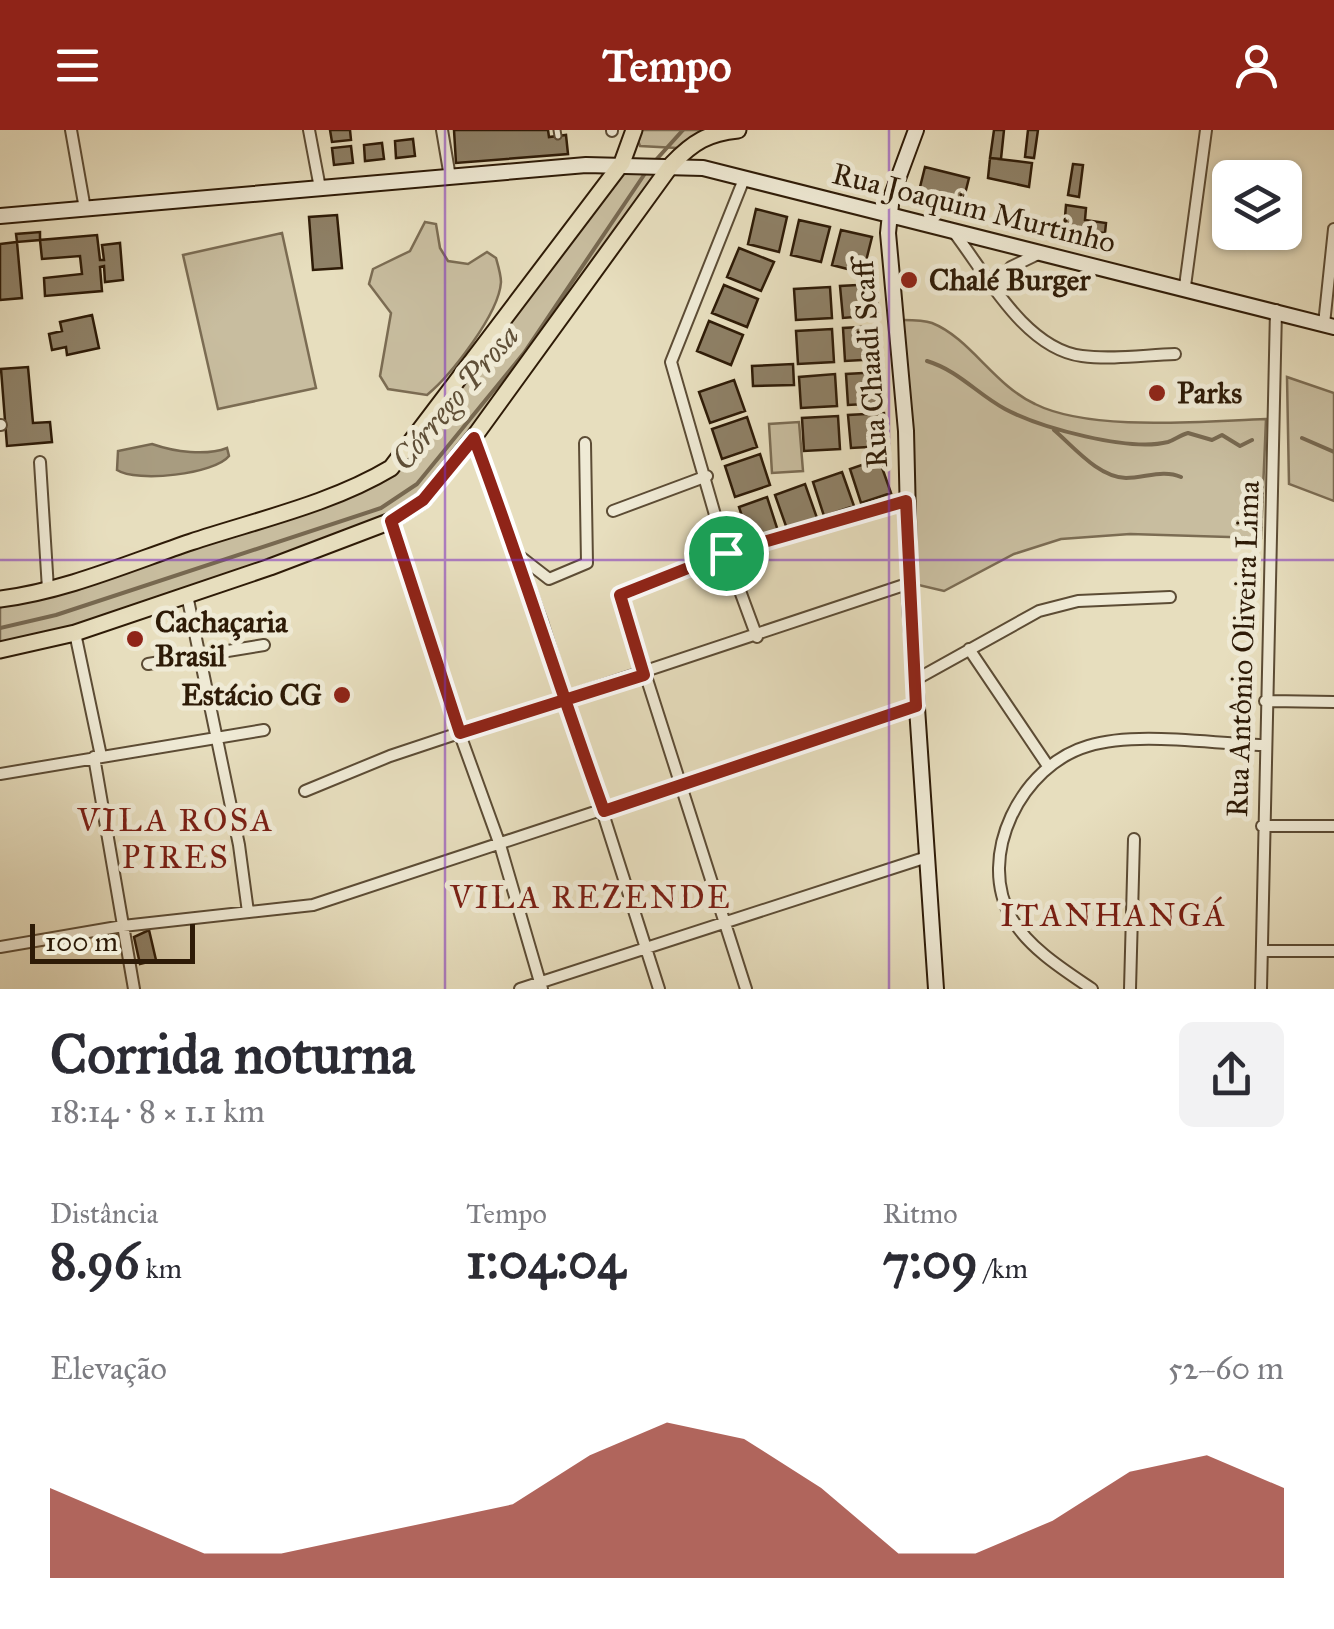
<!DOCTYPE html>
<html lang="pt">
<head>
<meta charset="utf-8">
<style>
  :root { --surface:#fff; --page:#f2f2f3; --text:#2b2b33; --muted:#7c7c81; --accent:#8f2418 }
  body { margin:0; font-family:"IM FELL Great Primer",serif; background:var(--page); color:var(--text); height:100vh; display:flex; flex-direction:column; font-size:38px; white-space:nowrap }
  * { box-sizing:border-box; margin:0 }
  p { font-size:32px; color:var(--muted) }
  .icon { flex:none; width:55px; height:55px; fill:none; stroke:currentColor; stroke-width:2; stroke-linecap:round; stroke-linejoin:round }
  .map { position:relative; height:859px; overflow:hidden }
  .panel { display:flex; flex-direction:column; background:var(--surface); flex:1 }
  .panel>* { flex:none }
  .tools { position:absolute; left:1212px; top:30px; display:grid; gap:20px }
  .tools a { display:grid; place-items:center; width:90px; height:90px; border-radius:15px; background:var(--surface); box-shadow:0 2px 8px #0004; font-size:50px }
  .scale { position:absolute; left:30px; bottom:25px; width:165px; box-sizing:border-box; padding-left:10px; border:5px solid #2e1b07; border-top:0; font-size:28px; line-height:35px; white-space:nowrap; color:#2e1b07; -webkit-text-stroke:8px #efead5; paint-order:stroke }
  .pin { position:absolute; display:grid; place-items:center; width:85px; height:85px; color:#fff; margin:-42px; border:5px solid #fff; border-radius:50%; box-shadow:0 2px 10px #0007 }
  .round { display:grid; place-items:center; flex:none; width:105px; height:105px; border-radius:15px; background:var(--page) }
  .summary { display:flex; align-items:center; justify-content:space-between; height:170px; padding:0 50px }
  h1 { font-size:55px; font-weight:700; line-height:75px }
  .stats { display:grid; grid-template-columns:repeat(3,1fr); gap:15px; height:170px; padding:10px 50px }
  .stats div { display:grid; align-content:center }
  .stats b { font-size:50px; font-weight:700 }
  .stats small { font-size:28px; font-weight:400 }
  .stats p { font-size:28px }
  .chart { height:280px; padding:20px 50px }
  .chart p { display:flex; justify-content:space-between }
  .chart svg { width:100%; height:180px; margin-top:10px; fill:var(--accent); opacity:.7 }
  header { display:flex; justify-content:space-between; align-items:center; height:130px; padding:0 50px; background:var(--accent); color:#fff; font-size:45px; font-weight:700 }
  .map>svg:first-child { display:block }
  .green { fill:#c8bd9f; stroke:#7b6c53; stroke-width:2.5 }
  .water { fill:#a89c80; stroke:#776850; stroke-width:2.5 }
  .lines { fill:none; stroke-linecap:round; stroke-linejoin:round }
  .stream { stroke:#776850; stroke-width:4 }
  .building { fill:#8e8066; stroke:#2e1b07; stroke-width:2.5 }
  .lane-casing { stroke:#5c4c35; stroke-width:9 }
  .street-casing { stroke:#5c4c35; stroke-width:14 }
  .secondary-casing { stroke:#2e1b07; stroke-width:18 }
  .primary-casing { stroke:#2e1b07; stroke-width:19 }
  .lane { stroke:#efead5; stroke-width:5 }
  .street { stroke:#efead5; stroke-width:10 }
  .secondary { stroke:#efead5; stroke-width:14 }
  .primary { stroke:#e7debe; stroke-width:15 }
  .route-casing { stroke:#fff; stroke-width:20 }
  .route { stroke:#8f2418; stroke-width:12 }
  .grid { fill:none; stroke:#7b2cbf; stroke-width:2.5; stroke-opacity:0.55 }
  .poi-dot { fill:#8f2418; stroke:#efead5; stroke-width:4 }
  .labels { text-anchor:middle; stroke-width:10; stroke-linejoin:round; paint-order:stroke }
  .street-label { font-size:30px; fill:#2e1b07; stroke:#efead5 }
  .poi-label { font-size:30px; font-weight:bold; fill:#2e1b07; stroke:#efead5; text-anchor:start }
  .water-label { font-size:32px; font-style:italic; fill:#5f4f37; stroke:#efead5 }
  .neighbourhood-label { font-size:32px; letter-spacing:2.5px; fill:#7a1f14; stroke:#efead5 }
</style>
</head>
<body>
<header><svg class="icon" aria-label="menu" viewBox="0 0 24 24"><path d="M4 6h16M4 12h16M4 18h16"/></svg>Tempo<svg class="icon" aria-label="person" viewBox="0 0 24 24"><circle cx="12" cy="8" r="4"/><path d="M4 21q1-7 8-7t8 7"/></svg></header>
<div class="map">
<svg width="1334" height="859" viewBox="0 0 1334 859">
  <rect width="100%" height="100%" fill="#e7debe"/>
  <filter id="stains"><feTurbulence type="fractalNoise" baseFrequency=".002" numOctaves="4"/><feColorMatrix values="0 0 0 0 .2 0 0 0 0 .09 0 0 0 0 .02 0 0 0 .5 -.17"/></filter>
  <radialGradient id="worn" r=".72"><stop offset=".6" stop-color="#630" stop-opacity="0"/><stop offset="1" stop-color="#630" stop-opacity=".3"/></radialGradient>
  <path class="green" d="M641,0H702L677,18L640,16L637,8Z
    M622,33L672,34L438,352L391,391L0,520V469L48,459L391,338Z
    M425,92L436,94L440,118L448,131L468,134L487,122L496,128C498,135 501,145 501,152C499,184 451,245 427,265L388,259L380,246L391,183L369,154L373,139L410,121Z
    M282,103L316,258L218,279L183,125Z
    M893,190C905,190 921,189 932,193C970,208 994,255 1035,274C1091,302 1203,291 1266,289L1261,408L1130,404L1061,409L1014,424L944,461L910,453Z
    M1287,247L1334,263V371L1289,354Z
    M799,292L803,341L772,343L769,294Z"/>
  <path class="water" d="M152,314C175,322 206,326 227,318L229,326C215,344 137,353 117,340L118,321Z"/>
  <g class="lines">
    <path class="stream" d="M655,31L683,0
      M927,231C959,241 976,263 1005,279C1041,298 1129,322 1168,312C1175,310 1180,305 1188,303L1212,310L1222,305L1240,316L1252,310
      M1054,300C1074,317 1098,347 1126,348C1145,348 1163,339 1181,347
      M1302,308L1334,322
      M0,498L56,485L381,378L417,354L524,223L646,42"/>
  </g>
  <path class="building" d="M330,0H350L351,10L332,12Z
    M454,0H548L549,7L566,5L568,24L456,33Z
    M994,0H1004L1001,29L990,28Z
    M1028,0H1038L1034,28L1025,27Z
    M413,9L415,26L396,28L395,11Z
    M382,13L384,29L365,31L364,15Z
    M351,16L353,33L334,35L332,18Z
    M990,28L1032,33L1029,57L988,48Z
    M1073,34L1083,35L1079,67L1068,65Z
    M925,37L969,48L963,72L919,61Z
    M1066,75L1086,78L1085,90L1106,93L1105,103L1064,99Z
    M756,79L787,87L779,122L748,114Z
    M337,85L342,138L313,140L309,87Z
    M799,90L830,97L821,132L791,125Z
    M841,100L872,107L863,143L832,135Z
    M40,102V110L17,112L16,104Z
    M97,105L100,130H104L102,115L120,113L123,150L105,152L104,136L100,137L102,161L45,166L44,148L82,144L80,126L42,129L40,110Z
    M17,112L22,168L0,170V114Z
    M739,118L774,132L761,161L727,147Z
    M876,154L878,185L843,188L840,156Z
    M724,155L758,169L747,197L712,183Z
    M830,157L832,188L796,190L794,159Z
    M92,185L99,218L67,225L66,217L52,220L49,204L62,201L60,192Z
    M709,191L743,205L731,235L697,221Z
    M878,196L880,229L845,231L843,198Z
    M832,199L834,232L798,234L796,201Z
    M793,234L794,255L753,256L752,236Z
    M28,237L33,293L50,292L52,312L7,316L1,239Z
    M881,242L883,273L848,275L846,244Z
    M835,244L837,276L801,278L799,247Z
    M734,250L745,281L710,293L699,262Z
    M884,283L886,316L851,318L848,285Z
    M838,286L840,319L804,321L802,288Z
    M747,287L757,317L722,329L712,299Z
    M760,324L770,355L735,367L725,336Z
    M879,329L891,363L861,373L850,339Z
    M842,342L854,376L824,386L813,352Z
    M805,354L817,388L787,399L775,365Z
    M767,367L778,401L750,411L739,377Z
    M149,800L156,830L140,834L134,807Z"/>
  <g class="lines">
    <g class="lane-casing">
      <path id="lane" d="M557,0L558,6"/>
    </g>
    <g class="street-casing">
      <path id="street" d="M71,0L85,79
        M309,0L320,58
        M442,0L450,47
        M612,0V1
        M744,49L671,232L726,423L757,507
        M956,105C987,146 1026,219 1082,226C1112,230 1145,225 1175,224
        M1185,156L1206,0
        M998,160L1011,137L1036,125
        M1324,194L1334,99
        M0,295H1
        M474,307L542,492L659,859
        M40,332L48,459
        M613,381L707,346
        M391,391L441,552L500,715L542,859
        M518,425L549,449L587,433L585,313
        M187,465L239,715L248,782
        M75,503L101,626
        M969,519L1048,636
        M148,534L264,515
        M915,550L1039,481L1078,471L1170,467
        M1265,571L1334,572
        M94,627L134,859
        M0,644L264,600
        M305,661L390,626L910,453
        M1262,696H1334
        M0,817L123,796L313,775L916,576
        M1262,821H1334
        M520,859L927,727
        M746,859L620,465L726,423L905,371
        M1092,859C1064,840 1030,819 1012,789C975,726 1022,635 1088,616C1137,601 1212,614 1263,615
        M1130,859L1134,709
        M1261,859L1276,180"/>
    </g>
    <g class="secondary-casing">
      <path id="secondary" d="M916,0L892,65L888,103L906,301L910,474L936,859
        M0,86L586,35L703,38L1334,197"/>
    </g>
    <g class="primary-casing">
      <path id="primary" d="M0,469C65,461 129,433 191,412C257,390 331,374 391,338L622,33L634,0
        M0,520L75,503L270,437L391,391L423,370L474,307L672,34C693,12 708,3 738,0"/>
    </g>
    <use href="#lane" class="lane"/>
    <use href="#street" class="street"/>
    <use href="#secondary" class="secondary"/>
    <use href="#primary" class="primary"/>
  </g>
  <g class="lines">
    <g class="route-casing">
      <path id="route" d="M726,423L620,465L644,545L460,603L391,391L423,370L474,308C520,431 559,557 604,681L916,576L906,371L726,423"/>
    </g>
    <use href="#route" class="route"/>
  </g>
  <path class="grid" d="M445,0V859M889,0V859M0,430H1334"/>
  <g class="poi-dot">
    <circle cx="909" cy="150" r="10"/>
    <circle cx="1157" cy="263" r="10"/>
    <circle cx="135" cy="509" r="10"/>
    <circle cx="342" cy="565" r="10"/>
  </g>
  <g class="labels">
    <g class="street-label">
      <text transform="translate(974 78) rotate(14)" y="10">Rua Joaquim Murtinho</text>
      <text transform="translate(870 234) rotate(-94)" y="10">Rua Chaadi Scaff</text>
      <text transform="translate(1243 519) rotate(-88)" y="10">Rua Antônio Oliveira Lima</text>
    </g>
    <g class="poi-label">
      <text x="929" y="160">Chalé Burger</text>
      <text x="1177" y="273">Parks</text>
      <text x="155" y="502">Cachaçaria<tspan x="155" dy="34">Brasil</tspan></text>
      <text x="322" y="575" text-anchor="end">Estácio CG</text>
    </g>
    <g class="water-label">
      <text transform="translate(455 267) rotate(-50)" y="11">Córrego Prosa</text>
    </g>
    <g class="neighbourhood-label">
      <text x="176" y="701">VILA ROSA<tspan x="176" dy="37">PIRES</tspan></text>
      <text x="591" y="778">VILA REZENDE</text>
      <text x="1114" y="796">ITANHANGÁ</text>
    </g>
  </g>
  <rect width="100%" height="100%" filter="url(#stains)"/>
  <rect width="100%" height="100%" fill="url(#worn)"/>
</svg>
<div class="tools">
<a><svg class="icon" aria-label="layers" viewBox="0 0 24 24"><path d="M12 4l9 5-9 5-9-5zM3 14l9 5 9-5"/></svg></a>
</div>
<div class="scale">100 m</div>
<div class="pin" style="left:726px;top:423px;background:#1e9e55"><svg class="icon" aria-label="arrive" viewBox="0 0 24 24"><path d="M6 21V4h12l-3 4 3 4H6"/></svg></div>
</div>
<section class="panel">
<div class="summary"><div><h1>Corrida noturna</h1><p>18:14 · 8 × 1.1 km</p></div><a class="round"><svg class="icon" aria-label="share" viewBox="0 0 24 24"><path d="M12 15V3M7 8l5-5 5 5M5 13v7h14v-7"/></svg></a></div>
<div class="stats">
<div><p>Distância</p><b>8.96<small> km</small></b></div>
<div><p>Tempo</p><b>1:04:04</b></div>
<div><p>Ritmo</p><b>7:09<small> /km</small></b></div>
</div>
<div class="chart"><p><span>Elevação</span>52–60 m</p>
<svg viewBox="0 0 160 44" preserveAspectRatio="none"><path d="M0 44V22L10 30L20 38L30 38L40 34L50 30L60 26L70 14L80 6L90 10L100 22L110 38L120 38L130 30L140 18L150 14L160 22V44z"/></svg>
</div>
</section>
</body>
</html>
